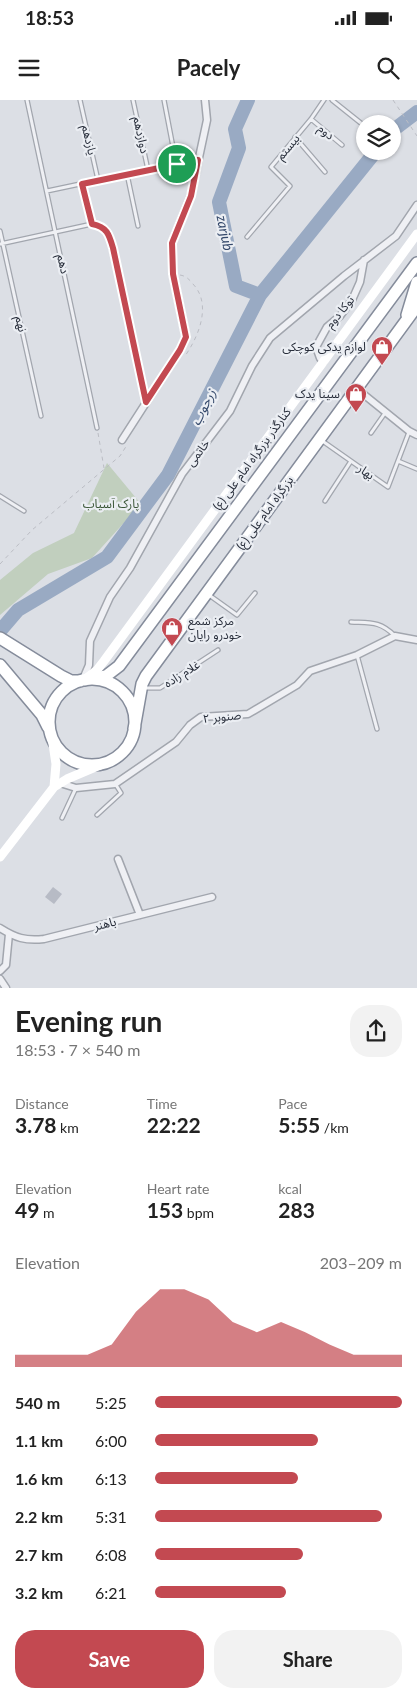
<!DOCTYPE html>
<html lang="en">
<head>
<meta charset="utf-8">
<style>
  :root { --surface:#fff; --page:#f2f2f2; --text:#222; --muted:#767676; --accent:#c34951 }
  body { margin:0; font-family:Lato,"Noto Sans Arabic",sans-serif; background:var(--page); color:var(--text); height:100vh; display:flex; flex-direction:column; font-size:19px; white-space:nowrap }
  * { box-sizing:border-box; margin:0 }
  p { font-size:16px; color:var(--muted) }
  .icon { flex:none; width:28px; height:28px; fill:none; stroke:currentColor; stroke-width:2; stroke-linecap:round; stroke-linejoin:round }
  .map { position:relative; height:888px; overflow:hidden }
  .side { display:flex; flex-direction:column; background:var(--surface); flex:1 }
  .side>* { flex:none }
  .fabs { position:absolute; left:356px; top:15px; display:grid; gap:10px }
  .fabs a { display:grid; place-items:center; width:45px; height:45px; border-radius:50%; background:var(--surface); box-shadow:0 1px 4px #0004; font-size:25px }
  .pin { position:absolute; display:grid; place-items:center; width:42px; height:42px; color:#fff; margin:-21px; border:2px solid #fff; border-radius:50%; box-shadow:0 1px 5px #0007 }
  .round { display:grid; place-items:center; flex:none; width:52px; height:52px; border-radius:20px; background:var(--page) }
  .head { display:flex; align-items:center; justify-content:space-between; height:85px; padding:0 15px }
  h1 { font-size:28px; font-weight:700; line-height:38px }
  .metrics { display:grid; grid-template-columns:repeat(3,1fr); gap:8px; height:85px; padding:5px 15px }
  .metrics div { display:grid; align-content:center }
  .metrics b { font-size:21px; font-weight:700 }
  .metrics small { font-size:14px; font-weight:400 }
  .metrics p { font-size:14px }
  .chart { height:140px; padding:10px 15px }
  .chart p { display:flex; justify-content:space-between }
  .chart svg { width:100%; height:90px; margin-top:5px; fill:var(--accent); opacity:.7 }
  .cta { display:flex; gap:10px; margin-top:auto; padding:10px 15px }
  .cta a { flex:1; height:58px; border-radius:20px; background:var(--accent); color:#fff; font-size:20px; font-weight:700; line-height:58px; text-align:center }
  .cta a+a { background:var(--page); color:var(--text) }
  ul { padding:0 15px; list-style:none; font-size:16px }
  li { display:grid; grid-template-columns:80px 60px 1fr; align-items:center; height:38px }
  li i { height:12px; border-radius:6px; background:var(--accent) }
  .status { display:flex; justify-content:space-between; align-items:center; height:35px; padding:0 25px; background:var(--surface); direction:ltr }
  .status svg { height:14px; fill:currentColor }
  header { display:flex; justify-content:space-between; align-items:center; height:65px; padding:0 15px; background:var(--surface); font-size:22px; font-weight:700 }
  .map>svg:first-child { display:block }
  .park { fill:#c1cfbe }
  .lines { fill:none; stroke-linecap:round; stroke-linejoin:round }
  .river { stroke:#99aac3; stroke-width:14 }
  .building { fill:#b7bbc5 }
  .lane-casing { stroke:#a2a6ae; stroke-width:5.5 }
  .street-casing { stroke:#a2a6ae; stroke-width:9 }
  .highway-casing { stroke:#858c9b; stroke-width:14 }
  .path { stroke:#bbbdc4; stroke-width:1; stroke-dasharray:4 4; stroke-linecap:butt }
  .lane { stroke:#eff0f4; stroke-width:3 }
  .street { stroke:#eff0f4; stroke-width:6 }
  .secondary { stroke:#fff; stroke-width:9 }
  .highway { stroke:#fff; stroke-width:11 }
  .route-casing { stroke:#fff; stroke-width:10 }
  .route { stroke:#c34951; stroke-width:6 }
  .labels { text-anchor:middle; stroke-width:4.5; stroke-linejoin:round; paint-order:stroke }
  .street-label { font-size:12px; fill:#272d3a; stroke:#ebeef3 }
  .poi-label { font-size:12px; fill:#272d3a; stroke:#ebeef3; text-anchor:end }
  .park-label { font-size:12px; fill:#395536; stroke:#ebeef3 }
  .water-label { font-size:14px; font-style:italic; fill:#35496b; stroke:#ebeef3 }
</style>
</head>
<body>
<div class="status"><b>18:53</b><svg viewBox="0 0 49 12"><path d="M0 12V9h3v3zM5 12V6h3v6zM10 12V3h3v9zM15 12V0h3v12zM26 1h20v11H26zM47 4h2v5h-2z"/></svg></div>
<header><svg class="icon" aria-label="menu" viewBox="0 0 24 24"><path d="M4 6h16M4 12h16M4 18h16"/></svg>Pacely<svg class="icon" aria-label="search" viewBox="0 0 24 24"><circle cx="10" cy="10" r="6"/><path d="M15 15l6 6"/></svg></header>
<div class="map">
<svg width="417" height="888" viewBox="0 0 417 888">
  <rect width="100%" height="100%" fill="#dcdfe5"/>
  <path class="park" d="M107,363L141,404L92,458L48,474L0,515V480L33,453L74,433Z"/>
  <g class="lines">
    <path class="river" d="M248,0L235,29L239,48L219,102L236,186L260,195
      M392,31L417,12
      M0,531L18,510L107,457L168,375L260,195L376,51"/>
  </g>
  <path class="building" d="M53,787L62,794L54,804L45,797Z"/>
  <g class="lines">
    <g class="lane-casing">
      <path id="lane" d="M27,0L97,328
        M80,0L98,80
        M133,0L148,70
        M164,0L173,47
        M332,0L362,24
        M311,19L342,45
        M295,37L325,72
        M127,74L138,126
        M82,84L92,124
        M47,91L198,59
        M0,131L41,316
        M247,137L290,86L271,67L311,19L324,0
        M0,144L92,124L100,126L108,134L146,302
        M371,333L385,313
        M321,340L388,387L409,332
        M398,361L417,369
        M0,396L24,411
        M325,401L351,361
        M209,495L237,515L255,493
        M351,522C371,523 380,521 395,536
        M357,555L377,629
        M144,588H160L218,550
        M97,715L121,693L116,685
        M62,718L76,688"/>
    </g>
    <g class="street-casing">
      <path id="street" d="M323,262L320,258L316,247L327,227L340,216L352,200L360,182L364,160
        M357,289L409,331L417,335
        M122,340L180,250L186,237L173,174L172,143L191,95L207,20L205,0
        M83,579L89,565L90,541L110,497L130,468L182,374L230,311L252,266L270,238L344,176L396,136L417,105
        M60,683L76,688L115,684L176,642L190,625L201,617L248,614L297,585L310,571L357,555L395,536L417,540
        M118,759L140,815
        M0,828C16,838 25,841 44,839L212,797
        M0,871L6,865L9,834
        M0,879L6,888"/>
    </g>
    <g class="highway-casing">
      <path id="highway" d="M407,215L417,182
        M0,538L61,576L71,581H80
        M0,565L42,615L48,627
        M49 622a43 43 0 1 1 86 0a43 43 0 1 1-86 0Z
        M84,580L106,576L119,566L417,163
        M134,629L142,584L146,576L417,206"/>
    </g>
    <path class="path" d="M393,0L417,36
      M180,175C186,176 189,179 193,184C212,204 199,236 185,256
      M98,333L104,368
      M0,464L32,430L120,356L127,345"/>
    <use href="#lane" class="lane"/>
    <use href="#street" class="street"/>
    <path class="secondary" d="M84,580L97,570L104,561L417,134
      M52,637L56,664L54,687L67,679L100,665
      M0,757L54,687"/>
    <use href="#highway" class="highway"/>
  </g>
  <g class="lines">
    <g class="route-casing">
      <path id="route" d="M198,60L191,96L172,143L173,174L186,237L180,250L146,302L113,148C109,134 107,127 92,124L82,84Z"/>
    </g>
    <use href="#route" class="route"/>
  </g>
  <defs>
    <g id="shop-pin" transform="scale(1.125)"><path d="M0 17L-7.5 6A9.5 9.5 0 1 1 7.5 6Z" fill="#c34951" stroke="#ebeef3"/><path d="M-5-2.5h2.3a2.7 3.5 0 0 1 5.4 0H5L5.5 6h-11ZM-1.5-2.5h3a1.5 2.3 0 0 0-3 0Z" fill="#fff"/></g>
  </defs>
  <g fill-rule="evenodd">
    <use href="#shop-pin" x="382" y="247"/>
    <use href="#shop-pin" x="356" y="294"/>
    <use href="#shop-pin" x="172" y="528"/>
  </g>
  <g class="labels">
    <g class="street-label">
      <text transform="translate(326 32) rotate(39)" y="4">دوم</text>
      <text transform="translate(141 35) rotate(78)" y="4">دوازدهم</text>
      <text transform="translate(89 40) rotate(77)" y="4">یازدهم</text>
      <text transform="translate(288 47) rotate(-50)" y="4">بیستم</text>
      <text transform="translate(63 164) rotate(78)" y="4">دهم</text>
      <text transform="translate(340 212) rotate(-51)" y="4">توکا دوم</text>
      <text transform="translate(21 224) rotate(77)" y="4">نهم</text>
      <text transform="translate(198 353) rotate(-53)" y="4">خاتمی</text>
      <text transform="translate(252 359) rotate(-54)" y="4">کنارگذر بزرگراه امام علی (ع)</text>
      <text transform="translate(366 372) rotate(35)" y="4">بهار</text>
      <text transform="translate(265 413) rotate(-54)" y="4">بزرگراه امام علی (ع)</text>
      <text transform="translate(182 574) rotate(-32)" y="4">غلام زاده</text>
      <text transform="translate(222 617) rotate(-6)" y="4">صنوبر ۲</text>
      <text transform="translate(105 824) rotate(-14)" y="4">باهنر</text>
    </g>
    <g class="poi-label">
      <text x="366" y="251">لوازم یدکی کوچکی</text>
      <text x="340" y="298">سینا یدک</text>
      <text x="188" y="525" text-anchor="start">مرکز شمع<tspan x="188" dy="14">خودرو رایان</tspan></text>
    </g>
    <g class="park-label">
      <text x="111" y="408">پارک آسیاب</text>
    </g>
    <g class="water-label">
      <text transform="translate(225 133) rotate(78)" y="5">zarjub</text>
      <text transform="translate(203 307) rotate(-63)" y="5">زرجوب</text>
    </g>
  </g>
</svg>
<div class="fabs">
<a><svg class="icon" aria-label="layers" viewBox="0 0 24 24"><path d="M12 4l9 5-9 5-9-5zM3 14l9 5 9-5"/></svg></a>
</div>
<div class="pin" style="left:177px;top:64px;background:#1e9e55"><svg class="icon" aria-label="arrive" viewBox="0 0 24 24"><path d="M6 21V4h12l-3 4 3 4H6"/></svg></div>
</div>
<section class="side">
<div class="head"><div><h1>Evening run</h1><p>18:53 · 7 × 540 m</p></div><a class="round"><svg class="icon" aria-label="share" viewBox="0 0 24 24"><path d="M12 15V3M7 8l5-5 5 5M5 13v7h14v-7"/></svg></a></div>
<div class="metrics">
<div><p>Distance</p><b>3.78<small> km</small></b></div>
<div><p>Time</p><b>22:22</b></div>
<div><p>Pace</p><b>5:55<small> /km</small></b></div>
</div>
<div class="metrics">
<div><p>Elevation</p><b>49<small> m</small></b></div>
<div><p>Heart rate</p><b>153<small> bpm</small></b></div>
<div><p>kcal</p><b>283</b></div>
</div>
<div class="chart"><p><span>Elevation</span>203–209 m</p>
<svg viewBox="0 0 160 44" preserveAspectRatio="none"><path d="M0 44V38L10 38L20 38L30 38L40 33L50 17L60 6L70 6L80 11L90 22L100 27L110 22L120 27L130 33L140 38L150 38L160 38V44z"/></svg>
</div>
<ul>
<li><b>540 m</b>5:25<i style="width:100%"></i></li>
<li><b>1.1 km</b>6:00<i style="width:66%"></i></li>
<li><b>1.6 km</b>6:13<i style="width:58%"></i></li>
<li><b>2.2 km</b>5:31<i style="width:92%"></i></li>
<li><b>2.7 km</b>6:08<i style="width:60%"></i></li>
<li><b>3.2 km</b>6:21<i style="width:53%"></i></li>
</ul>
<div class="cta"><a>Save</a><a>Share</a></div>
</section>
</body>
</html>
